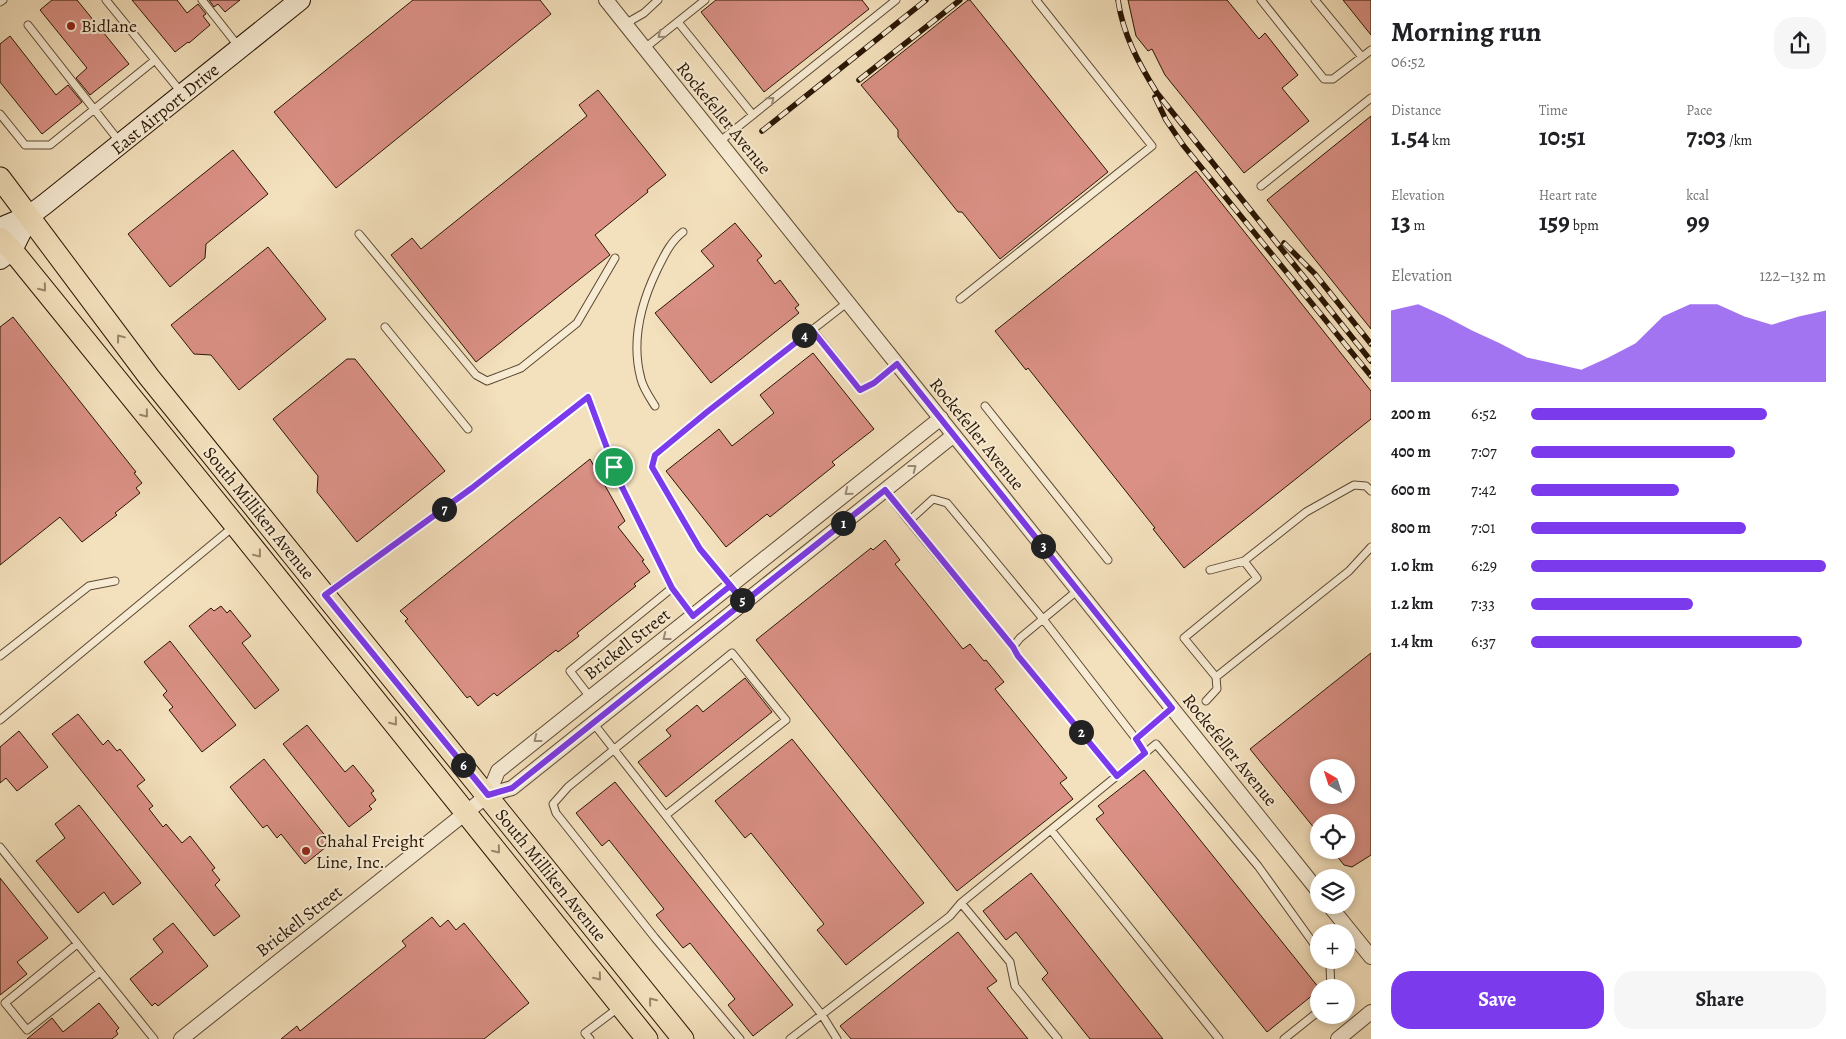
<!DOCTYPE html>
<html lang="en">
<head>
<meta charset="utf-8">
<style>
  :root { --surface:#fff; --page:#f6f6f6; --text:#202124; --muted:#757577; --accent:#7c3aed }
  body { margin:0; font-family:Alegreya,serif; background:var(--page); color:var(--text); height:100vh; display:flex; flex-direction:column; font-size:19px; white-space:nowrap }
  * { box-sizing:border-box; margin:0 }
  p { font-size:16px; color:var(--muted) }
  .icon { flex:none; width:28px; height:28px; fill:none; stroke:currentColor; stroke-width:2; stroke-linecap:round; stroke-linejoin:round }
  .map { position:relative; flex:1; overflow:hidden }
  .sheet { display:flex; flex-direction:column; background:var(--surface); width:475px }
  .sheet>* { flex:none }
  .needle { width:32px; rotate:321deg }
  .fabs { position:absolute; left:1310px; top:759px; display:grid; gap:10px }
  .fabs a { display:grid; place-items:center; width:45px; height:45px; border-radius:50%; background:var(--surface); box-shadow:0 2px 8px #0003; font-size:25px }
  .pin { position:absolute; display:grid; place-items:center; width:42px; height:42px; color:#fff; margin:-21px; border:2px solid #fff; border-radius:50%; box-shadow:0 1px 5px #0007 }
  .km { position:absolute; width:25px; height:25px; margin:-12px; border-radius:50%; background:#222; color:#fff; font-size:14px; line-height:25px; text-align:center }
  .round { display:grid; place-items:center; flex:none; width:52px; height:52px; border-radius:20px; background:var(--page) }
  .summary { display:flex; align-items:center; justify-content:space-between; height:85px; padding:0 20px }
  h1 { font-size:28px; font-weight:600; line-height:38px }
  .figures { display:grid; grid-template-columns:repeat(3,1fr); gap:8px; height:85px; padding:5px 20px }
  .figures div { display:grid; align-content:center }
  .figures b { font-size:25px; font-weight:600 }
  .figures small { font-size:14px; font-weight:400 }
  .figures p { font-size:14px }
  .chart { height:140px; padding:10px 20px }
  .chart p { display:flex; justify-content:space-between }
  .chart svg { width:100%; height:90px; margin-top:5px; fill:var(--accent); opacity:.7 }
  .action { display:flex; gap:10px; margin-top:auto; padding:10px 20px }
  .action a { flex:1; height:58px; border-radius:20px; background:var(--accent); color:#fff; font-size:20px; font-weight:600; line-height:58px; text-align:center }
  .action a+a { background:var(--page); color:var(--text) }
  ul { padding:0 20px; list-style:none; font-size:16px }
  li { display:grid; grid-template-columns:80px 60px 1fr; align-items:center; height:38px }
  li i { height:12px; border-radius:6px; background:var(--accent) }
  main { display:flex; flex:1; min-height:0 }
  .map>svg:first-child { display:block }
  .building { fill:#da9085; stroke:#2a1604; fill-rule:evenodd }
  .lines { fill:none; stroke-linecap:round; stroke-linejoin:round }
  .lane-casing { stroke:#5c4832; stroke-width:9 }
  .street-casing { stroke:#5c4832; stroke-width:16 }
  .secondary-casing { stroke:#2a1604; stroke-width:22 }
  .primary-casing { stroke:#2a1604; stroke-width:23 }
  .lane { stroke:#f7ebd3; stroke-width:7 }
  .street { stroke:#f7ebd3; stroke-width:14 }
  .secondary { stroke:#f7ebd3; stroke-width:20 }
  .primary { stroke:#f3e0bc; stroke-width:21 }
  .rail-casing { stroke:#2a1604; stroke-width:5.5 }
  .rail { stroke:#f7ebd3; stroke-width:4; stroke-dasharray:11; stroke-linecap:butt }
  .oneway { stroke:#9b8b76 }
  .oneway2 { stroke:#998569 }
  .route-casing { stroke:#fff; stroke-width:10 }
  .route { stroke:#7c3aed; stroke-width:6 }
  .poi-dot { fill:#8f2418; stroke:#f7ebd3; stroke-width:2 }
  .labels { text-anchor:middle; stroke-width:4; stroke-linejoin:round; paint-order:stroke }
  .poi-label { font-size:18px; fill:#2a1604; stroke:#f7ebd3; text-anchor:start }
  .street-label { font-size:18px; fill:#2a1604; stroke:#f7ebd3 }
</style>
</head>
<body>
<main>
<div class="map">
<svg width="1371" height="1039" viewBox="0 0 1371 1039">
  <rect width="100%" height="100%" fill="#f3e0bc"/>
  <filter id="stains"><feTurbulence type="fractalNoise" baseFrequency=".004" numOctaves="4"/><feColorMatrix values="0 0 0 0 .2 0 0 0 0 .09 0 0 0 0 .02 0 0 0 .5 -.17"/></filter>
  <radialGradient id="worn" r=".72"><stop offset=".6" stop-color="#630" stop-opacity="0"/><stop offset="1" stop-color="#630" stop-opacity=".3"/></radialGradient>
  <path class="building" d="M52,0H77L129,64L90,95L76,78L87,68L40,10Z
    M132,0H177L187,13L198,4L206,14L203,16L210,25L189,43L188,42L175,52Z
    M209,0H240L225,12L218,4L214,7Z
    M413,0H540L551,14L336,188L274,112Z
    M716,0H862L869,9L764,92L701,12Z
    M968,0H970L1108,172L1000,259L962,212H958L898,137V130L861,85Z
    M1128,0H1227L1259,39L1265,33L1298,75L1282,88L1309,121L1244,173L1165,75L1152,49L1148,51L1136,36Z
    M1343,0H1371V35Z
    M10,36L56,95L68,85L82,102L42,134L0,82V44Z
    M598,90L666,175L647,190L648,192L595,235L610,255L476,362L391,255L412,238L421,249L587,116L579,105Z
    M1371,116V329L1267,200Z
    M233,150L268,194L206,244L205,258L170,287L128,234Z
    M1196,171L1371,391V419L1184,568L1153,529L1155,528L1028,368L1026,370L995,331Z
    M735,223L762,256L757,260L775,284L780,280L799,305L795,308L799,313L711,383L655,313L714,266L701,251Z
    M268,247L326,319L239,390L211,355L194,354L171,325Z
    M13,317L136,472L134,473L142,483L136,488L140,493L115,513L117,515L82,542L60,517L0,565V327Z
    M813,353L874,429L832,462L835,465L770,517L767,514L726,547L666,471L719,429L732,446L774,413L760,395Z
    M347,359H355L445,471L357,542L317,492L318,476L273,419Z
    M590,459L625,521L618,527L644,560L642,561L650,572L634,584L636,586L577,633L579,636L558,652L556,650L497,696L494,693L478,706L470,696L467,698L405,621L408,619L400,611Z
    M885,540L900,560L895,564L963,649L970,644L984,661L986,660L1004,682L995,689L1067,778L1060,783L1073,799L957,891L756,640L871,548L873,550Z
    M221,606L227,613L230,610L251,636L242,643L279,690L255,709L189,626L211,608L214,611Z
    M170,641L236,725L202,752L169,710L173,707L163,695L167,691L144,662Z
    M1371,653V855L1352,867L1344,865L1332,850H1346V822H1319V834L1250,749ZM1319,768H1346V795H1319Z
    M745,678L772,712L666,797L638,762L671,736L666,730L697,705L703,712Z
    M78,714L103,745L108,740L117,751L120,749L145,780L137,786L153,806L149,809L163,827L166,824L182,843L190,836L215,868L212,870L220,880L215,885L240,916L214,936L52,734Z
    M307,725L345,772L353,765L374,791L371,793L376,800L369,806L372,809L349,827L283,744Z
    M19,731L48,767L17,791L6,778L0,783V747Z
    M792,739L924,903L846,965L817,930L824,924L751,833L745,838L715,801Z
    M264,759L331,843L305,864L281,834L277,838L267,825L263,828L230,787Z
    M1144,770L1319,988V990L1267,1032L1096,819L1104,813L1098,806Z
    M615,782L793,1005L753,1036L728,1005L735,999L690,943L683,948L656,915L664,909L609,840L602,846L576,813Z
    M79,805L141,883L113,905L104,892L78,913L36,861L65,838L55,824Z
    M1031,873L1163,1039H1090L1042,979L1048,973L1016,932L1006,940L983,911Z
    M0,878L48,938L17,962L27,974L0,995Z
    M432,917L440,927L448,920L456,930L464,923L529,1003L484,1039H281L297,1026L300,1031L406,946L402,941Z
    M173,923L208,966L158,1006L155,1003L152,1006L130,979L163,952L153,939Z
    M958,932L997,981L987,988L1028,1039H851L840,1026Z
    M99,1003L119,1028L116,1031L118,1034L112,1039H27L52,1018L63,1032Z"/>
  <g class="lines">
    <g class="lane-casing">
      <path id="lane" d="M106,0L181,92
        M202,0L239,47
        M1261,0L1324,79H1333L1371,50
        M1315,0L1362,57
        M0,2L3,0
        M678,22L753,115
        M625,24L644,13L658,0
        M28,25L119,141
        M645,48L705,0
        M0,114L25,145H50L155,60
        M719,142L896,0
        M1261,186L1371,98
        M359,234L476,375L487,381L521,368L577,323L615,258
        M960,299L1152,146L1036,0
        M385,327L468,429
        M812,329L860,390L874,383L897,364
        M655,406C650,398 643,388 641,379C631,342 641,303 657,270C664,256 670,242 683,232
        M985,406L1108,560
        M885,490L909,521L933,499L947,503L1043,619L1020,638L1013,647L1018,656L1117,776
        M909,521L1013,647
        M1210,570L1244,561L1306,512L1354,485L1366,486L1371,491
        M1078,590L1043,619L1136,739L1172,708
        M326,594L472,488L588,397L619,481L672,588
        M744,602L700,549L652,467L655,455L707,412L848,302
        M0,656L89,586L115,581
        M1216,677L1184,638L1257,578L1244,561
        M590,697L570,671L672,588L693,616
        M1206,701L1217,689L1216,677L1349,571L1371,547
        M0,720L233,527
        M594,724L822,1015L837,1039
        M1136,739L1145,753
        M666,815L786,720L732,653L568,787L553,804L556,813L655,938L740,1039
        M1051,830L1219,1039
        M0,847L154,1039
        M961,903L1010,962L1015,986L1058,1039
        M77,944L5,1003L27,1030L100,972
        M1326,960L1330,967L1331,988
        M590,1039L585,1033L618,1008
        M790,1039L950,916L961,903L1156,744L1258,866L1319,951
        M1284,1039L1319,1011"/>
    </g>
    <g class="street-casing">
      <path id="street" d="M606,0L1319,892
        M488,795L498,771L941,418
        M1329,905L1371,957
        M181,1039L488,795L512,788L954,435
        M1338,1039L1371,1012"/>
    </g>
    <g class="secondary-casing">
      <path id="secondary" d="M0,228L29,216L45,204L300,0
        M0,259L12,250L29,216"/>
    </g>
    <g class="primary-casing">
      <path id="primary" d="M0,178L149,377L683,1039
        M0,238L12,250L235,525L647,1039"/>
    </g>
    <use href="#lane" class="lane"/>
    <use href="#street" class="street"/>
    <use href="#secondary" class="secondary"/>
    <use href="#primary" class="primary"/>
    <g class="rail-casing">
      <path id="rail" d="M1118,0C1123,35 1139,64 1157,93L1371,361
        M859,80L960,0
        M1155,97L1166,120L1183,145L1371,376
        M762,131L926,0
        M1284,243L1315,274L1371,344"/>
    </g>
    <use href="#rail" class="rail"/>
  </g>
  <defs><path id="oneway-chevron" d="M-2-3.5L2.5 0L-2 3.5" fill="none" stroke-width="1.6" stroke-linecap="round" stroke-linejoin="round" transform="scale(1.25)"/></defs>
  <g class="oneway">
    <use href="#oneway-chevron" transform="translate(661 35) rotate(141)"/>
    <use href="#oneway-chevron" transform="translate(771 100) rotate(-39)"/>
    <use href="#oneway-chevron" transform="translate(913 468) rotate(-38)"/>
    <use href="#oneway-chevron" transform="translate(848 492) rotate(141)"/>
    <use href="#oneway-chevron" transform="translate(666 637) rotate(142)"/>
    <use href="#oneway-chevron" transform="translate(537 739) rotate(142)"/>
  </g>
  <g class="oneway2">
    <use href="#oneway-chevron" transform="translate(43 288) rotate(51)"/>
    <use href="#oneway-chevron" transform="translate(120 338) rotate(-127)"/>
    <use href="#oneway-chevron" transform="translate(145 414) rotate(51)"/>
    <use href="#oneway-chevron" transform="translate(258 554) rotate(51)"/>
    <use href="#oneway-chevron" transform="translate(394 722) rotate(51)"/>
    <use href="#oneway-chevron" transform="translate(497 850) rotate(51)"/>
    <use href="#oneway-chevron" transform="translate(598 977) rotate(51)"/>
    <use href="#oneway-chevron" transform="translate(652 1001) rotate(-129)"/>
  </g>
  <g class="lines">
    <g class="route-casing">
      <path id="route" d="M614,467L619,481L672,588L693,616L730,586L744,602L885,490L1013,647L1018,656L1117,776L1145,753L1136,739L1172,708L897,364L874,383L860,390L812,330L707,412L655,455L652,467L700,549L744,602L512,788L488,795L325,595L472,488L588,397L614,467"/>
    </g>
    <use href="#route" class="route"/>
  </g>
  <g class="poi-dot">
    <circle cx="71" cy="26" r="5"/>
    <circle cx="306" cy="851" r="5"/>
  </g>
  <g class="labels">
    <g class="poi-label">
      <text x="81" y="32">Bidlane</text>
      <text x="316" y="847">Chahal Freight<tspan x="316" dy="21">Line, Inc.</tspan></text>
    </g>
    <g class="street-label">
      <text transform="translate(165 109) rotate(-39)" y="6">East Airport Drive</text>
      <text transform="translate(724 118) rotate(51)" y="6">Rockefeller Avenue</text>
      <text transform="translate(977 434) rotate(51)" y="6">Rockefeller Avenue</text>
      <text transform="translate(259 513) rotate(51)" y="6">South Milliken Avenue</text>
      <text transform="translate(627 644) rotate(-38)" y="6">Brickell Street</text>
      <text transform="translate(1230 750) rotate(51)" y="6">Rockefeller Avenue</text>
      <text transform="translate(551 875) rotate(51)" y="6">South Milliken Avenue</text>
      <text transform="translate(299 921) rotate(-38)" y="6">Brickell Street</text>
    </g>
  </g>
  <rect width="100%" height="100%" filter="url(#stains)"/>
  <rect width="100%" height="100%" fill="url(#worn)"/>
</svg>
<div class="fabs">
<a><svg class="needle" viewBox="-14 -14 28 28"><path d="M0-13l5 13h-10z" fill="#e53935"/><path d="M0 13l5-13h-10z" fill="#757577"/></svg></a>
<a><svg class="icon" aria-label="locate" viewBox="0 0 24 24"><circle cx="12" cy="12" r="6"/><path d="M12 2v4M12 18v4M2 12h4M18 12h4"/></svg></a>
<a><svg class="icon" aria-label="layers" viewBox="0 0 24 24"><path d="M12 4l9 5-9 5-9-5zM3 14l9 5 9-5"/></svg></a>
<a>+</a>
<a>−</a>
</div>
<div class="pin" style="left:614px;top:467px;background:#1e9e55"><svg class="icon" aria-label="arrive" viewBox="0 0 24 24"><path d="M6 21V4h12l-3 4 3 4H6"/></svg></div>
<b class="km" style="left:843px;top:523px">1</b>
<b class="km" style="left:1081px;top:732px">2</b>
<b class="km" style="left:1043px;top:546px">3</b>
<b class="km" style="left:804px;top:335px">4</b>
<b class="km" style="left:742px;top:600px">5</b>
<b class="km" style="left:463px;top:765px">6</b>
<b class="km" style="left:444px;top:509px">7</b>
</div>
<section class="sheet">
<div class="summary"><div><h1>Morning run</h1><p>06:52</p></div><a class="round"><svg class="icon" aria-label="share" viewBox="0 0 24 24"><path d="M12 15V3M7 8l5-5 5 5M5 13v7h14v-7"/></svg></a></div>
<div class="figures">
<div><p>Distance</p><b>1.54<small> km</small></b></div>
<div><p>Time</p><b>10:51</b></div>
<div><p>Pace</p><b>7:03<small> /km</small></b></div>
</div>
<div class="figures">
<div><p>Elevation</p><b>13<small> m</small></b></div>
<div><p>Heart rate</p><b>159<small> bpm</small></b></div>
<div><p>kcal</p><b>99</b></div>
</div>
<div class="chart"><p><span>Elevation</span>122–132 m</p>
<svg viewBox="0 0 160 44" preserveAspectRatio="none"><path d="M0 44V9L10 6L20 12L30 19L40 25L50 32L60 35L70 38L80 32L90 25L100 12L110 6L120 6L130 12L140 16L150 12L160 9V44z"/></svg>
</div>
<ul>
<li><b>200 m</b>6:52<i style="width:80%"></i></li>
<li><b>400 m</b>7:07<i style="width:69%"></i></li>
<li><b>600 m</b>7:42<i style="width:50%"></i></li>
<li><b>800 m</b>7:01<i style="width:73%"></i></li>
<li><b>1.0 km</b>6:29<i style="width:100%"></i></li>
<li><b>1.2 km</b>7:33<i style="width:55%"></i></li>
<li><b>1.4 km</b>6:37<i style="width:92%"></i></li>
</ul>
<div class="action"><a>Save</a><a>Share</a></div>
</section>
</main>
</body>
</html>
